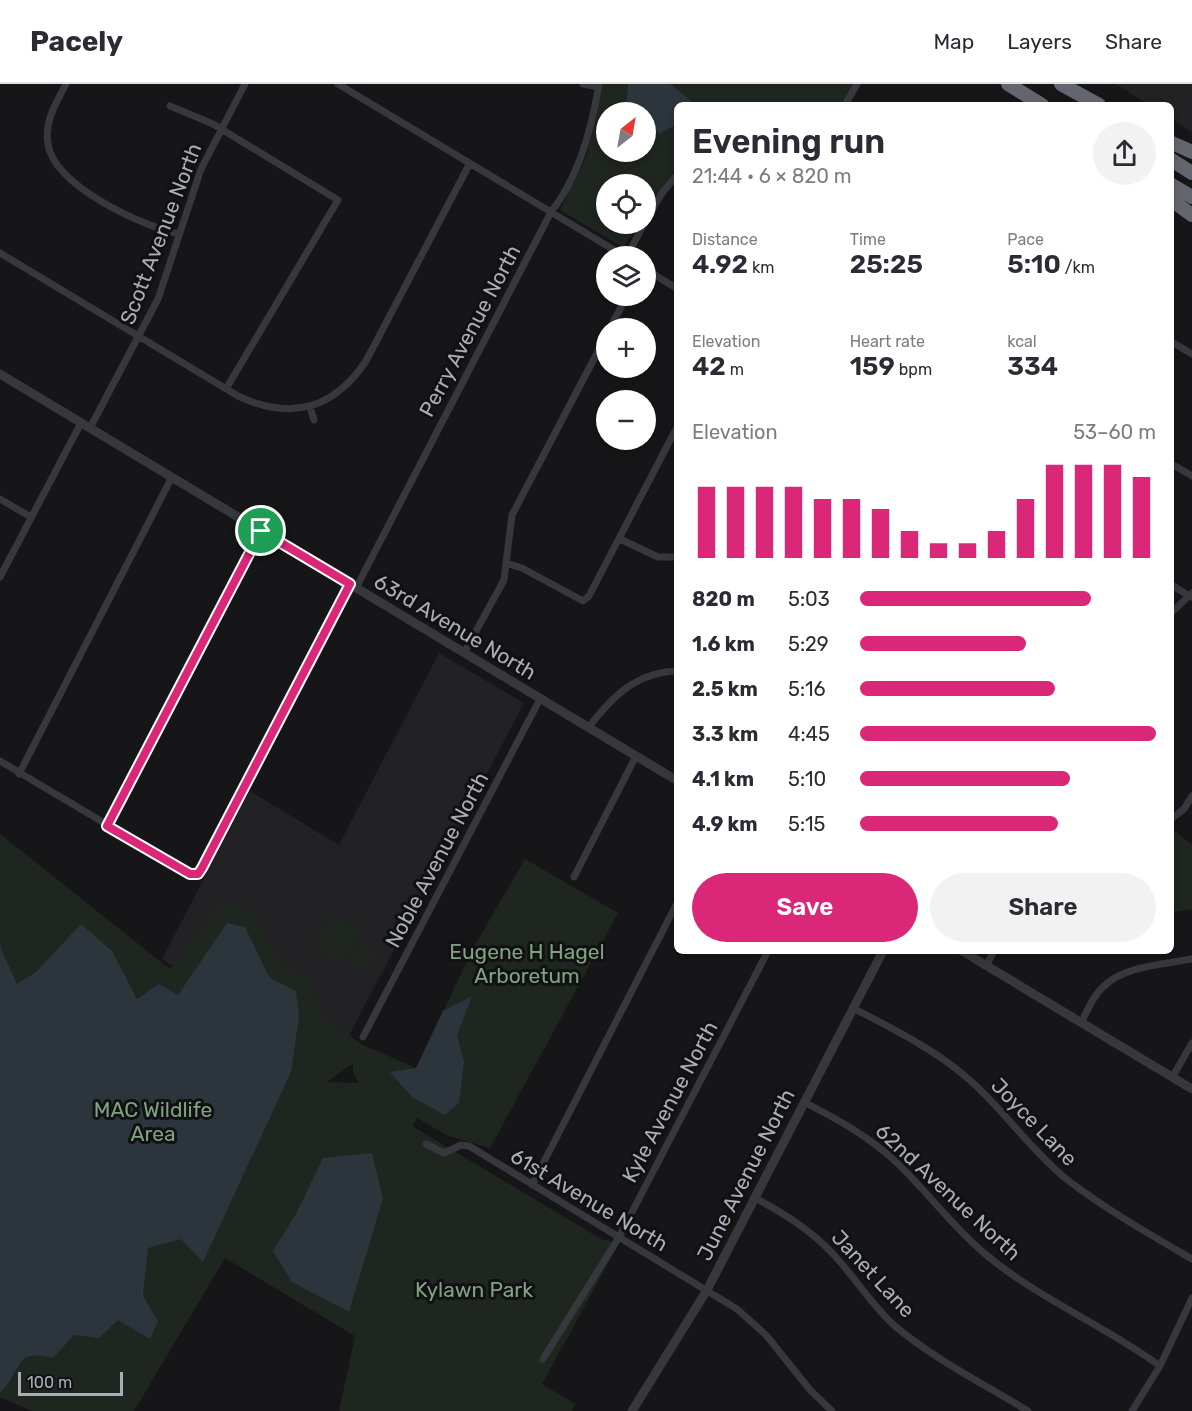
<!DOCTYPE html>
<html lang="en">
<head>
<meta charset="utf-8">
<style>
  :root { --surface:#fff; --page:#f2f2f3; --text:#2b2b33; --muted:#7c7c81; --line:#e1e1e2; --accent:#db2777 }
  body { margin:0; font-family:Rubik,sans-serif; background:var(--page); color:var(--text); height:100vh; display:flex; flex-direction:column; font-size:22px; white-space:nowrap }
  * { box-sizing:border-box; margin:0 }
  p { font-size:20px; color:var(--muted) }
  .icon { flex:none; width:33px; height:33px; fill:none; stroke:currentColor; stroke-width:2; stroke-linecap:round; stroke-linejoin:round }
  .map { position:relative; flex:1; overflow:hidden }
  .sheet { position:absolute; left:674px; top:18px; width:500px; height:852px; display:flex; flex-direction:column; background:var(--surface); border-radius:9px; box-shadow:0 3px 9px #0003 }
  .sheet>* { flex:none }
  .needle { width:39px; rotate:31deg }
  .fabs { position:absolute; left:596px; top:18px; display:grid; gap:12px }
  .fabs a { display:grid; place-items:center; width:60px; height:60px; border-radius:50%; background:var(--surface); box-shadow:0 3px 9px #0003; font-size:30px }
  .scale { position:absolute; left:18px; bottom:15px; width:105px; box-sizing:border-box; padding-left:6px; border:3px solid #a8adb8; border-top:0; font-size:16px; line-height:21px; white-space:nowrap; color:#a8adb8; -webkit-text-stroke:4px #111113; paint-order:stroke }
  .pin { position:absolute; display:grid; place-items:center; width:51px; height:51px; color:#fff; margin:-26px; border:3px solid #fff; border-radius:50%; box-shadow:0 2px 6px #0007 }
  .round { display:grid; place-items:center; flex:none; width:63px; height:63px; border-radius:32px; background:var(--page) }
  .summary { display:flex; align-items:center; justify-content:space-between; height:102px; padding:0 18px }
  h1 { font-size:33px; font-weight:600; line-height:45px }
  .metrics { display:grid; grid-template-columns:repeat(3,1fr); gap:9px; height:102px; padding:6px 18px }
  .metrics div { display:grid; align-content:center }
  .metrics b { font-size:26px; font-weight:600 }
  .metrics small { font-size:16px; font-weight:400 }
  .metrics p { font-size:16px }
  .chart { height:168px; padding:12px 18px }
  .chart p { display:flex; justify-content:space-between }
  .chart svg { width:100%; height:108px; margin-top:6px; stroke:var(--accent); stroke-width:6 }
  .button { display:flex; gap:12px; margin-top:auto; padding:12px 18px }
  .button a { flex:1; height:69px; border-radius:36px; background:var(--accent); color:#fff; font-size:24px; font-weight:600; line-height:69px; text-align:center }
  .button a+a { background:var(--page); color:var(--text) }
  ul { padding:0 18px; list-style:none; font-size:20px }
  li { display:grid; grid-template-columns:96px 72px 1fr; align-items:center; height:45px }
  li i { height:15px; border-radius:8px; background:var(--accent) }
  header { display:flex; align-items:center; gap:36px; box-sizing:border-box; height:84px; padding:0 30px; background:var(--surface); border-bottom:2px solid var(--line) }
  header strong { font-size:28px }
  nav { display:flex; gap:33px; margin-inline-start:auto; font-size:21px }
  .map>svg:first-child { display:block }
  .built { fill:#222225 }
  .green { fill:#1e261f; fill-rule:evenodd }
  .water { fill:#2c353c }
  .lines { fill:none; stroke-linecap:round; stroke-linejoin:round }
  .minor { stroke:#37383d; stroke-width:7 }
  .tertiary { stroke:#37383d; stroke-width:9 }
  .motorway { stroke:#63666e; stroke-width:14 }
  .route-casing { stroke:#fff; stroke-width:12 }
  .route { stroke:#db2777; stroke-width:8 }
  .labels { text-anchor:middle; stroke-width:6; stroke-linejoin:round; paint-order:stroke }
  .street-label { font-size:21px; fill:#a8adb8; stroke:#111113 }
  .park-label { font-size:21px; fill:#7fa381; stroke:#111113 }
</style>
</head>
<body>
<header>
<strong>Pacely</strong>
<nav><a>Map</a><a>Layers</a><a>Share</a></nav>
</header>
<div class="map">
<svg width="1192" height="1327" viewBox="0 0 1192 1327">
  <rect width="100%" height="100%" fill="#161618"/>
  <path class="built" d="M1116,0H1192V48L1170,34V21H1149Z
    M439,569L524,619L334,980L162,875L250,707L339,761Z"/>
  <path class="green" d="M603,0H858L844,21H676V85L645,127V100H606V140H638L624,164L560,126L587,71ZM606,28H645V68H606Z
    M1170,743L1192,761V825L1170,829Z
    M0,750L170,885L222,818L254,828L283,881L313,896L319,929L363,961L416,984L475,861L525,775L618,829L490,1064L448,1052L417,1034L412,1042L603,1156H609L616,1165L542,1300L576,1320L572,1327H339L355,1252L225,1174L134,1327H32L0,1313ZM353,979V988L358,999L327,998Z
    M330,830L363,846L345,873L330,875L313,865Z
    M360,861L375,868L368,890L352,879L353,870Z"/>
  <path class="water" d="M628,0H670L696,21H676V41L659,50L645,28L626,26Z
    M227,839L245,843L269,893L296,907L299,932L291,988L203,1178L181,1155L148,1164L143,1212L158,1237L150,1255L118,1236L99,1254L74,1251L53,1274C12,1264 24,1286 0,1309V857L1,865L17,900L36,888L81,840L112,867L137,915L159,900L178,911Z
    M472,912L457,951L464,978L459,1019L445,1031L412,1013L390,988L416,984L443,927Z
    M372,1069L383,1114L349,1228L292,1198L273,1167L296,1130L323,1074Z"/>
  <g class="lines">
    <path class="minor" d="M66,0C56,19 44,38 48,60C54,102 142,142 179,150
      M338,0L624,172
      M583,0L599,3
      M845,21L857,0
      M170,22L213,40L338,116L226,305
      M645,138L662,109L676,92
      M0,169L238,312C291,337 334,325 366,277L470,79
      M627,172L644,140
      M645,185L676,204
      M610,244L627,212
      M1170,257L1192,270
      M310,323L314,336
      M90,344L158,215L201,85L245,0
      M1170,379L1192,392
      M0,415L31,433
      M620,455L658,473H676
      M506,479L522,484L583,517L589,512L676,345
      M0,493L81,339
      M1170,500L1191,513
      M356,504L551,128C579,93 592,44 599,0
      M1170,530L1192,509
      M464,569L504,496L512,431L606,252
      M588,644C612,613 635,589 676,587
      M0,677L190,790H198L350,500
      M19,690L172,393
      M1170,736L1184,725L1192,712
      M107,742L261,447
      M574,793L636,672
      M986,882L994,867
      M853,924C895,946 938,967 973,999C1006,1029 1031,1066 1065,1094C1105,1125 1149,1150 1192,1175
      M1081,939C1087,927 1093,912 1103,903C1123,882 1165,880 1192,875
      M363,953L540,615
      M1172,994L1192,959
      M804,1018C837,1035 868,1052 895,1077C926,1106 951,1141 984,1169C1037,1214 1104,1241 1160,1282
      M426,1060L444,1069L461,1061L469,1062L737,1225L766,1251L810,1306L832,1327
      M532,1101L676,821
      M755,1114C783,1129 811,1146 833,1170C855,1193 872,1222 896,1243C936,1276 984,1300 1028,1327
      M543,1275L619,1153L768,867
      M1132,1327L1160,1282L1192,1214"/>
    <path class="tertiary" d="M0,290L676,696
      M962,867L1192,1005
      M632,1327L707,1206L883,867"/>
    <path class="motorway" d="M1008,0L1042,21
      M1061,0L1099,21
      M1170,58L1192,68
      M1170,75L1192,89
      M1170,100L1192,113
      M1170,115L1192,131"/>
  </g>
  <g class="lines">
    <g class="route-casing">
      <path id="route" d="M261,447L350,500L202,784L198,790H190L107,742Z"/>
    </g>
    <use href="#route" class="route"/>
  </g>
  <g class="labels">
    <g class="street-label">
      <text transform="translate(161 150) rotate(-69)" y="7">Scott Avenue North</text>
      <text transform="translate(470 247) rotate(-62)" y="7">Perry Avenue North</text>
      <text transform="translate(455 543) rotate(31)" y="7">63rd Avenue North</text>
      <text transform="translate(437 776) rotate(-62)" y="7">Noble Avenue North</text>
      <text transform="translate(670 1018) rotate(-62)" y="7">Kyle Avenue North</text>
      <text transform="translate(1034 1038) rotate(46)" y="7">Joyce Lane</text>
      <text transform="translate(746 1091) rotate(-63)" y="7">June Avenue North</text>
      <text transform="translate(948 1108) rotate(43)" y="7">62nd Avenue North</text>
      <text transform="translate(589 1116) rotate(31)" y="7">61st Avenue North</text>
      <text transform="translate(873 1190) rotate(47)" y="7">Janet Lane</text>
    </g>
    <g class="park-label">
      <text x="527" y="875">Eugene H Hagel<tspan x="527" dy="24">Arboretum</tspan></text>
      <text x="153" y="1033">MAC Wildlife<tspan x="153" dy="24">Area</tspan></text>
      <text x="474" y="1213">Kylawn Park</text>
    </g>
  </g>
</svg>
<div class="fabs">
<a><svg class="needle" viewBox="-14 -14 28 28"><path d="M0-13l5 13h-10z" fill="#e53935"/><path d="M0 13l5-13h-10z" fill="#7c7c81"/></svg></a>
<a><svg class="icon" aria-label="locate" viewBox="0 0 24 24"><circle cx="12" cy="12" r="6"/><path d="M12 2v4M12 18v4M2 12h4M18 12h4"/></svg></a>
<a><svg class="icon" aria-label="layers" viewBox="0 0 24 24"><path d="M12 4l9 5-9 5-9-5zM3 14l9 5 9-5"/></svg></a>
<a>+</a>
<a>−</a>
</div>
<div class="scale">100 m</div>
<div class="pin" style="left:261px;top:447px;background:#1e9e55"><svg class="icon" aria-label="arrive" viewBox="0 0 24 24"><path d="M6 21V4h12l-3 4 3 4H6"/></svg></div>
<section class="sheet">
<div class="summary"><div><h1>Evening run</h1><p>21:44 · 6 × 820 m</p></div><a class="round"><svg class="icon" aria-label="share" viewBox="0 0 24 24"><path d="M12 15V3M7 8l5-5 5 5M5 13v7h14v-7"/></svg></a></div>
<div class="metrics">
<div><p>Distance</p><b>4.92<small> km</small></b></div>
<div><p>Time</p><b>25:25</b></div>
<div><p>Pace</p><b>5:10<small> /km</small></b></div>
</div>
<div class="metrics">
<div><p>Elevation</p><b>42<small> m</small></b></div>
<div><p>Heart rate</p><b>159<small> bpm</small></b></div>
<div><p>kcal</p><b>334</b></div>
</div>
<div class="chart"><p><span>Elevation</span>53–60 m</p>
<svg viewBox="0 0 160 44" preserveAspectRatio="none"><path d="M5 44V15M15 44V15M25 44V15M35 44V15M45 44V20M55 44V20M65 44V24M75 44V33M85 44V38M95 44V38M105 44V33M115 44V20M125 44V6M135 44V6M145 44V6M155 44V11"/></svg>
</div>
<ul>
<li><b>820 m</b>5:03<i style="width:78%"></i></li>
<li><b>1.6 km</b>5:29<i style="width:56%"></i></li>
<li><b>2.5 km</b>5:16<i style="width:66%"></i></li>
<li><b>3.3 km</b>4:45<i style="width:100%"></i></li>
<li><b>4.1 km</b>5:10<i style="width:71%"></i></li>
<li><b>4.9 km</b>5:15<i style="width:67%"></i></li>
</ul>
<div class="button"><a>Save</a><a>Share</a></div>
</section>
</div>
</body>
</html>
